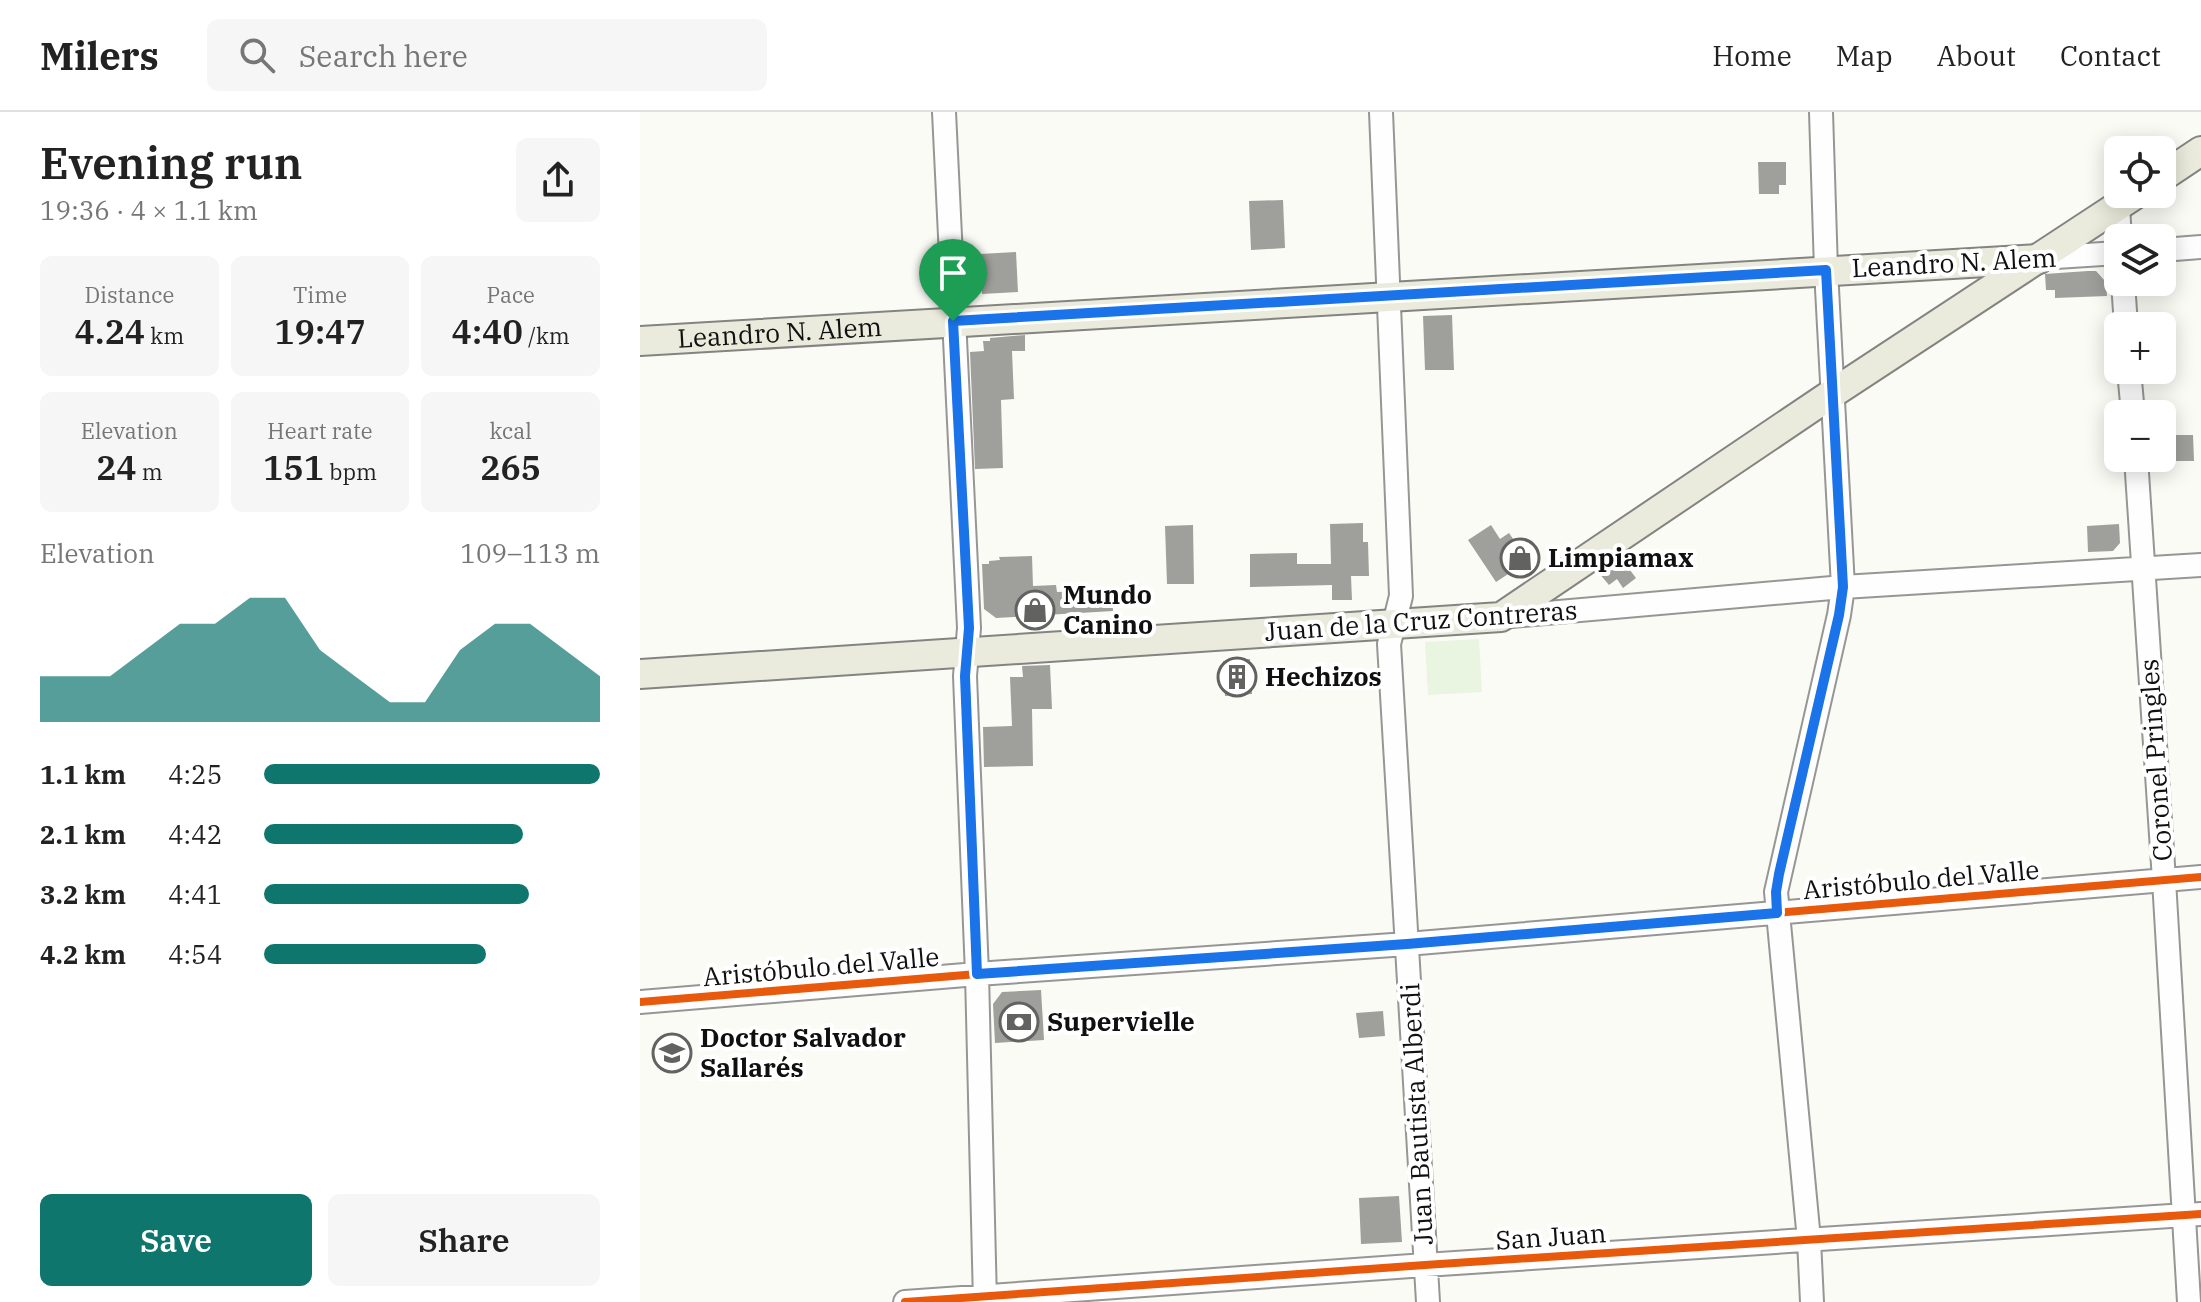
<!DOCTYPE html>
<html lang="en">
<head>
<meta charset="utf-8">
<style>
  :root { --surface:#fff; --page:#f6f6f6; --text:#222; --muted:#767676; --line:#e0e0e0; --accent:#0f766e }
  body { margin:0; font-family:"IBM Plex Serif",serif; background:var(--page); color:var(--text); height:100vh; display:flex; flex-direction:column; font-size:30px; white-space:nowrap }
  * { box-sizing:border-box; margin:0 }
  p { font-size:26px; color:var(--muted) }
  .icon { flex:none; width:44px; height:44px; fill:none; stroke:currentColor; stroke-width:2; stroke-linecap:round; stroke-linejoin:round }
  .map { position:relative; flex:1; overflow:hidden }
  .panel { display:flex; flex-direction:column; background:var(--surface); width:640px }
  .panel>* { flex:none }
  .tools { position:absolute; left:1464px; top:24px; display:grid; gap:16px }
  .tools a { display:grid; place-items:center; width:72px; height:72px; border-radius:12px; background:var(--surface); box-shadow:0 4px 20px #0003; font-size:40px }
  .pin { position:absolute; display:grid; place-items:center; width:68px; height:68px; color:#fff; margin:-82px -34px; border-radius:50% 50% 50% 0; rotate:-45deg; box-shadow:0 0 8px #0007 }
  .pin .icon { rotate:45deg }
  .round { display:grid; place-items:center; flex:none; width:84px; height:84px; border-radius:12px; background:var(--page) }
  .head { display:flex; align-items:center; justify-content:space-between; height:136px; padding:0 40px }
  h1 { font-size:44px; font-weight:600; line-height:60px }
  .metrics { display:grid; grid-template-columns:repeat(3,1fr); gap:12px; height:136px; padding:8px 40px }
  .metrics div { display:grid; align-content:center; border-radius:12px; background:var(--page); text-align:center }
  .metrics b { font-size:34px; font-weight:600 }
  .metrics small { font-size:22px; font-weight:400 }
  .metrics p { font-size:22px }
  .chart { height:224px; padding:16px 40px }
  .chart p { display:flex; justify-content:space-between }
  .chart svg { width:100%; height:144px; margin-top:8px; fill:var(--accent); opacity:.7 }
  .primary-button { display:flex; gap:16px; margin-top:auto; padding:16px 40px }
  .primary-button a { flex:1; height:92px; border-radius:12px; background:var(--accent); color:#fff; font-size:32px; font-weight:600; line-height:92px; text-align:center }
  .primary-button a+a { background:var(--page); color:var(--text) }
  ul { padding:0 40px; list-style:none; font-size:26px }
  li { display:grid; grid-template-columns:128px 96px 1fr; align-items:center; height:60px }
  li i { height:20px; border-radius:10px; background:var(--accent) }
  header { display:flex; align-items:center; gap:48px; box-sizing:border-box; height:112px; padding:0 40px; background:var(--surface); border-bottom:2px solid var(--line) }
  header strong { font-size:38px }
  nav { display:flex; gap:44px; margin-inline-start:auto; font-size:28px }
  .search { width:560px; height:72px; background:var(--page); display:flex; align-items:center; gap:20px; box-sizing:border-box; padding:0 28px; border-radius:12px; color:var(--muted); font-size:30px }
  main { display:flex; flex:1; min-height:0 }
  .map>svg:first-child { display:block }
  .pitch { fill:#e9f4e1 }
  .building { fill:#9f9f9b }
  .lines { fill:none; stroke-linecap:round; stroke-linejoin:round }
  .minor-casing { stroke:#969694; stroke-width:26 }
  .major-casing { stroke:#838381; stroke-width:32 }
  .minor { stroke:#fefefe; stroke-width:22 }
  .major { stroke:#eaebdc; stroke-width:28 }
  .cycleway-casing { stroke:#fff; stroke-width:13 }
  .cycleway { stroke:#e8590c; stroke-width:8 }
  .route-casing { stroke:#fff; stroke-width:16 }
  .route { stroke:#1a73e8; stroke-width:10 }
  .labels { text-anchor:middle; stroke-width:8; stroke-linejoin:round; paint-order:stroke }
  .street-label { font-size:26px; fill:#101010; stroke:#fff }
  .poi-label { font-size:26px; font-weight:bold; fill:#101010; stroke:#fff; text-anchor:start }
</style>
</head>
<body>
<header>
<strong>Milers</strong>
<div class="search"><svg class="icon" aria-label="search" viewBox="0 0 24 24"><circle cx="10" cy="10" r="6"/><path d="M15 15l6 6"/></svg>Search here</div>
<nav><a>Home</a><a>Map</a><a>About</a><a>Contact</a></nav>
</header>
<main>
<section class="panel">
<div class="head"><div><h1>Evening run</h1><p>19:36 · 4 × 1.1 km</p></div><a class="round"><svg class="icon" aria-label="share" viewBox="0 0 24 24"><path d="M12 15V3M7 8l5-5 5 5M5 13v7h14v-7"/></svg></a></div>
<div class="metrics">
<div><p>Distance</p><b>4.24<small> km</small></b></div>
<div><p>Time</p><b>19:47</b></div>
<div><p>Pace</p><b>4:40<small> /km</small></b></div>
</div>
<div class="metrics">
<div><p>Elevation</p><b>24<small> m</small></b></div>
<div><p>Heart rate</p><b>151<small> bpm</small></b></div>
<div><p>kcal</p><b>265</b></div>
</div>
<div class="chart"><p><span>Elevation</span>109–113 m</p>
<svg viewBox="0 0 160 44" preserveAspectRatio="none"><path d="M0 44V30L10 30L20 30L30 22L40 14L50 14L60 6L70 6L80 22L90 30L100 38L110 38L120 22L130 14L140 14L150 22L160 30V44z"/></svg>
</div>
<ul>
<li><b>1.1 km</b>4:25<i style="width:100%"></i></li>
<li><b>2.1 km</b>4:42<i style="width:77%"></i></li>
<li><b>3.2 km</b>4:41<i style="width:79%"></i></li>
<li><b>4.2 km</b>4:54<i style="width:66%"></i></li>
</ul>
<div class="primary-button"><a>Save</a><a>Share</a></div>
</section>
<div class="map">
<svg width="1561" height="1190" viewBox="0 0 1561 1190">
  <rect width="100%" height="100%" fill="#fbfbf6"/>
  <path class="pitch" d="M839,527L842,580L788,583L785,530Z"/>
  <path class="building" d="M1118,50H1146V73H1139V82H1119Z
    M643,88L645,136L611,138L609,89Z
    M376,140L378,180L342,182L340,142Z
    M1448,159H1456L1466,170L1467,184L1415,186V178H1406L1405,162Z
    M812,203L814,258H785L783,204Z
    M385,223V239H372L374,287L361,288L363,356L335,357L330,240L344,239L343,229H350V226Z
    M1527,323H1553L1554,349H1530V342H1527Z
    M723,411V430H728L729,464H711L712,488H692V473L610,475V442L657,441V452H691L690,412Z
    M1479,412L1480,431L1473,439L1448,440L1447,414Z
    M553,413L554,472H527L525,414Z
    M851,413L860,427L869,421L888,449L856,470L828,428Z
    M392,444L393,474L416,473L417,480L472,478L473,499L356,506L344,497L342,452H349V449L360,448L359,445Z
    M980,445L996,466L983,476L977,467L969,473L958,460Z
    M610,547L612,582L585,584L583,549Z
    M410,553L412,597H392L393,654L344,655L343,615L372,614L370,565H383L382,554Z
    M401,878L404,928L355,931L353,892L362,880Z
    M743,899L745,924L719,926L716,901Z
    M759,1084L762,1130L721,1132L719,1086Z"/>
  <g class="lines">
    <g class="minor-casing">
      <path id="minor" d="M304,0L329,516L325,564L337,862L345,1190
        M741,0L761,484L749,532L788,1190
        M1478,95L1480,126
        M1522,138L1561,135
        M1400,146L1478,141
        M1483,170L1486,214
        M1489,258L1493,302
        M1496,346L1524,768L1549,1190
        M861,505L1203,475L1561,453
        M0,890L337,862L767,832L1561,765
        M265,1190L785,1153L1561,1102
        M1172,1190L1169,1128L1136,780L1199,503L1203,475L1186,158L1181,0"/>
    </g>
    <g class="major-casing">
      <g id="major">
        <path d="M1522,65L1561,39"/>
        <path id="s1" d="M0,229L1399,147"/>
        <path d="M0,562L861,505L1193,281L1496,82"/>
      </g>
    </g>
    <use href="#minor" class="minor"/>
    <use href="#major" class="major"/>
    <g class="cycleway-casing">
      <path id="cycleway" d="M0,890L337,862L767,832L1561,765
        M265,1190L785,1153L1561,1102"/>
    </g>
    <use href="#cycleway" class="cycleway"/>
  </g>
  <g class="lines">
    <g class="route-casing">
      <path id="route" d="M1186,158L1203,475L1199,503L1139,762L1136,780L1137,801L767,832L337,862L325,564L329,516L313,209Z"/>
    </g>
    <use href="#route" class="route"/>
  </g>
  <defs>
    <g id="shop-ring" transform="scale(2)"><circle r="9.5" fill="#fff" stroke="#626260" stroke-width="1.5"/><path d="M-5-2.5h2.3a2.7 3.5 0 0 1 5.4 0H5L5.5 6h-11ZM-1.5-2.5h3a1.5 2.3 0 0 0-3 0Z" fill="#626260"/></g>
    <g id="building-ring" transform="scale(2)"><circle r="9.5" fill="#fff" stroke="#626260" stroke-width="1.5"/><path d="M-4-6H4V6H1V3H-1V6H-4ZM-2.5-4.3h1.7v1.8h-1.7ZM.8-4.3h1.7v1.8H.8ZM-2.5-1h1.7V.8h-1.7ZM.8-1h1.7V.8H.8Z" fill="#626260"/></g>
    <g id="bank-ring" transform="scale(2)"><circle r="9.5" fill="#fff" stroke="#626260" stroke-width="1.5"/><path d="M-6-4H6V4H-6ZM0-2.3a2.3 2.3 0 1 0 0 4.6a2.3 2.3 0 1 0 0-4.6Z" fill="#626260"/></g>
    <g id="school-ring" transform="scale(2)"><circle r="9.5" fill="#fff" stroke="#626260" stroke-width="1.5"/><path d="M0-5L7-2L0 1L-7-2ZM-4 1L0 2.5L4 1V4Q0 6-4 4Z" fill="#626260"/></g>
  </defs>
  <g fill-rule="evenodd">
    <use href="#shop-ring" x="880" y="446"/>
    <use href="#shop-ring" x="395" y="498"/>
    <use href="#building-ring" x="597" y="565"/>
    <use href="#bank-ring" x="379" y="910"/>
    <use href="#school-ring" x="32" y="941"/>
  </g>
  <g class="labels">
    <g class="street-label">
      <text transform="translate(1314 151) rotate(-3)" y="9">Leandro N. Alem</text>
      <text dy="9" stroke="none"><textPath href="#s1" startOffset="140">Leandro N. Alem</textPath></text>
      <text transform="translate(781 509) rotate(-4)" y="9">Juan de la Cruz Contreras</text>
      <text transform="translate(1516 648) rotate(-94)" y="9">Coronel Pringles</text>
      <text transform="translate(1281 768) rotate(-5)" y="9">Aristóbulo del Valle</text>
      <text transform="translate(181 855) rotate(-5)" y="9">Aristóbulo del Valle</text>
      <text transform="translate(777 1002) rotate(-93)" y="9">Juan Bautista Alberdi</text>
      <text transform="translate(911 1125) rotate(-4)" y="9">San Juan</text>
    </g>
    <g class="poi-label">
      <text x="908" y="455">Limpiamax</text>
      <text x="423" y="492">Mundo<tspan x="423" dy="30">Canino</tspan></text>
      <text x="625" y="574">Hechizos</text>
      <text x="407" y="919">Supervielle</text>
      <text x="60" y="935">Doctor Salvador<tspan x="60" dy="30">Sallarés</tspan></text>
    </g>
  </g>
</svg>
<div class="tools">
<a><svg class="icon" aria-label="locate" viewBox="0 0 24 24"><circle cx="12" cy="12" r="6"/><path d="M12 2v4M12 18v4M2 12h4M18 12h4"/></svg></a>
<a><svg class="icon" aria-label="layers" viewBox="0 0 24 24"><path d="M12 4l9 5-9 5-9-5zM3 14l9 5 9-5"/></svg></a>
<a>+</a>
<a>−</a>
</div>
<div class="pin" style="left:313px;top:209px;background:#1e9e55"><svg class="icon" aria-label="arrive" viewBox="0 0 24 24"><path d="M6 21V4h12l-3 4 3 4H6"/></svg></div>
</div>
</main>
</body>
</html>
